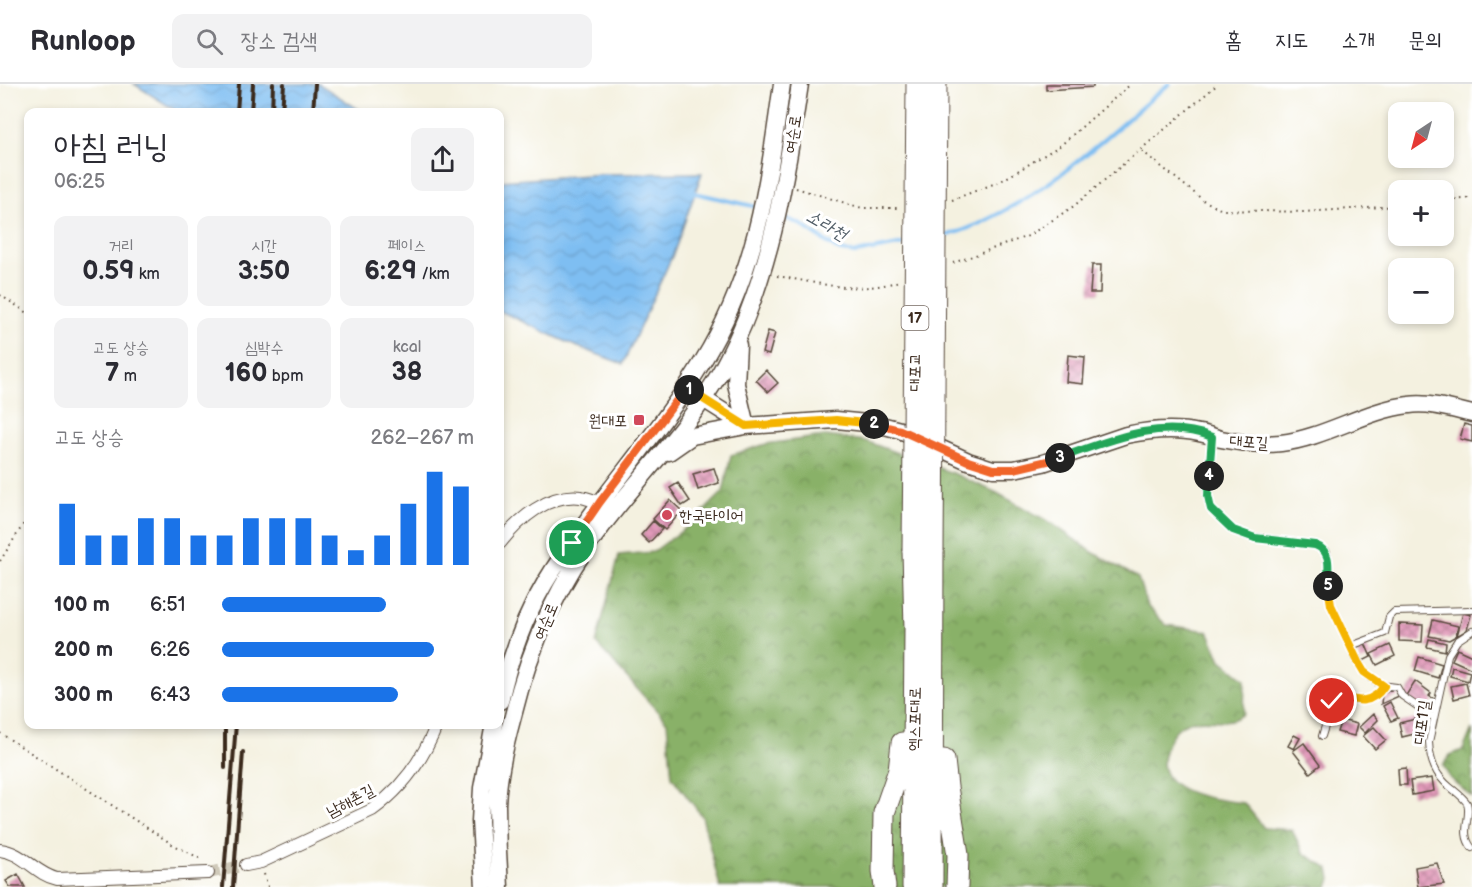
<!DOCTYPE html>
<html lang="ko">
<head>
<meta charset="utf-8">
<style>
  :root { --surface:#fff; --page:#f2f2f3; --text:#2b2b33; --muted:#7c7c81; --line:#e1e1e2; --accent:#1a73e8 }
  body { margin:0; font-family:"Balsamiq Sans","Poor Story",sans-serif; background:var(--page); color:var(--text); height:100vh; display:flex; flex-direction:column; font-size:22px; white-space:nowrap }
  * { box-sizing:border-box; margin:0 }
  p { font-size:20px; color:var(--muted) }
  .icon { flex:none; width:33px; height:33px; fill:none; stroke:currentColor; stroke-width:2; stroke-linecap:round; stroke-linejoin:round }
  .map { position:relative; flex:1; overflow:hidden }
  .sheet { position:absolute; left:24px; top:24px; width:480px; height:621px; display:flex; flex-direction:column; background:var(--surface); border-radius:12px; box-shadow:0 3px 9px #0003 }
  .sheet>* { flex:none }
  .needle { width:39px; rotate:216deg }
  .controls { position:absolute; left:1388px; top:18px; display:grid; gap:12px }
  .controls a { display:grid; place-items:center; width:66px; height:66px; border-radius:12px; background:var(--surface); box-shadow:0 3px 9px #0003; font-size:30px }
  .pin { position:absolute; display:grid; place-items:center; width:51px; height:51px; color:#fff; margin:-26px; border:3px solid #fff; border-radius:50%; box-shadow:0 2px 6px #0007 }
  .km { position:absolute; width:30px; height:30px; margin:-15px; border-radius:50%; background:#222; color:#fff; font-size:16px; line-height:30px; text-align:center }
  .round { display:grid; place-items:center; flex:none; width:63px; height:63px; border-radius:12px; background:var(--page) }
  .head { display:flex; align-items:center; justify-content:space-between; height:102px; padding:0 30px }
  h1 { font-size:33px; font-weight:600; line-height:45px }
  .figures { display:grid; grid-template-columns:repeat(3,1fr); gap:9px; height:102px; padding:6px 30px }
  .figures div { display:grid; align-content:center; border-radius:12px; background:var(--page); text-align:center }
  .figures b { font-size:26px; font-weight:600 }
  .figures small { font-size:16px; font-weight:400 }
  .figures p { font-size:16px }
  .chart { height:168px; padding:12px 30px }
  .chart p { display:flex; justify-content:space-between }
  .chart svg { width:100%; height:108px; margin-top:6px; stroke:var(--accent); stroke-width:6 }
  ul { padding:0 30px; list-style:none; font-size:20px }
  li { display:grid; grid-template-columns:96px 72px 1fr; align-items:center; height:45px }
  li i { height:15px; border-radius:8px; background:var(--accent) }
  header { display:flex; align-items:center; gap:36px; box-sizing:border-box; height:84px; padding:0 30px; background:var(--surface); border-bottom:2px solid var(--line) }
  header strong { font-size:28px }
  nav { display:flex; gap:33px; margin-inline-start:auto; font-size:21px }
  .search { width:420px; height:54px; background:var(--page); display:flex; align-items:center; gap:15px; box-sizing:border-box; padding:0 21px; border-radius:12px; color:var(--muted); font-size:22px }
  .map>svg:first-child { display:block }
  .forest { fill:url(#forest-crowns); stroke:#626e43; stroke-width:1.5 }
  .water { fill:url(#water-waves); stroke:#5c7488; stroke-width:1.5 }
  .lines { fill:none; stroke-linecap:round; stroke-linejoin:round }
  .stream { stroke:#7ebef2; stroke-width:4 }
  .building { fill:url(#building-cross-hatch) }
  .minor-tunnel { stroke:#cfc9b9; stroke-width:12; stroke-dasharray:12 6; stroke-linecap:butt }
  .service-casing { stroke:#57483b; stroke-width:8 }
  .minor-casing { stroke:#57483b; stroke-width:14 }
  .tertiary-casing { stroke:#57483b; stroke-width:19 }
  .trunk-casing { stroke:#57483b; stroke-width:23 }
  .path { stroke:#57483b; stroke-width:2; stroke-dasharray:1.5 4.5; stroke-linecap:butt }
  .service { stroke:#fff; stroke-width:6 }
  .minor { stroke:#fff; stroke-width:12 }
  .tertiary { stroke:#fff; stroke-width:16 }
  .trunk { stroke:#fff; stroke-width:21 }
  .rail { stroke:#3b2a1e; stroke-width:4 }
  .trunk-bridge-casing { stroke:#57483b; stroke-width:23; stroke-linecap:butt }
  .trunk-bridge { stroke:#fff; stroke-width:21 }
  .split-1-casing { stroke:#fff; stroke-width:12 }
  .split-2-casing { stroke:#fff; stroke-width:12 }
  .split-3-casing { stroke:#fff; stroke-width:12 }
  .split-4-casing { stroke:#fff; stroke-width:12 }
  .split-5-casing { stroke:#fff; stroke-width:12 }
  .split-6-casing { stroke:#fff; stroke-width:12 }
  .split-1 { stroke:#f0652b; stroke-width:8 }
  .split-2 { stroke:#f5b400; stroke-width:8 }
  .split-3 { stroke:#f0652b; stroke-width:8 }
  .split-4 { stroke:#22a559; stroke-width:8 }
  .split-5 { stroke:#22a559; stroke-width:8 }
  .split-6 { stroke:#f5b400; stroke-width:8 }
  .poi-dot { fill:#d1495b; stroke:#fff; stroke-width:2 }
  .labels { text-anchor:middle; stroke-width:6; stroke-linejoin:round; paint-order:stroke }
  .shield { fill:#fff; stroke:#766a62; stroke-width:1.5 }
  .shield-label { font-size:15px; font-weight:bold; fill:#3b2a1e }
  .street-label { font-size:16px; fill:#3b2a1e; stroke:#fff }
  .poi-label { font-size:16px; fill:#3b2a1e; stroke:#fff; text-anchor:end }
  .water-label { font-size:18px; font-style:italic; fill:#525e68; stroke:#fff }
</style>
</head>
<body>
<header>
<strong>Runloop</strong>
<div class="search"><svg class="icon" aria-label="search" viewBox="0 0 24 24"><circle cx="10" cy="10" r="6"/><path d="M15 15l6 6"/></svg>장소 검색</div>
<nav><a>홈</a><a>지도</a><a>소개</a><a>문의</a></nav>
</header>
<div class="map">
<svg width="1472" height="803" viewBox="0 0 1472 803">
  <defs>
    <pattern id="forest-crowns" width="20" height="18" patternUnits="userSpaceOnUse" patternTransform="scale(1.5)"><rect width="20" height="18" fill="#89b168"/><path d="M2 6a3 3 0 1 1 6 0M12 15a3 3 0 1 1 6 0" fill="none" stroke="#719055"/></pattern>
    <pattern id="water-waves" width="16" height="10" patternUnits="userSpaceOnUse" patternTransform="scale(1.5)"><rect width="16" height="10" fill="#7ebef2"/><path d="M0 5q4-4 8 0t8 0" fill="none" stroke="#6ea3cf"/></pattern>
    <pattern id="building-cross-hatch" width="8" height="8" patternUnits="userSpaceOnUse" patternTransform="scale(1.5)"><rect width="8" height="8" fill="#e29aba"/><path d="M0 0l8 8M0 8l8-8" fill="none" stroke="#b87e97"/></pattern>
  </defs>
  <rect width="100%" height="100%" fill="#fff"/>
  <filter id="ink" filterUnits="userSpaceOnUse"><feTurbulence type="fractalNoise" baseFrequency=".0167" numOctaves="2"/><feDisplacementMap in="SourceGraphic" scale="12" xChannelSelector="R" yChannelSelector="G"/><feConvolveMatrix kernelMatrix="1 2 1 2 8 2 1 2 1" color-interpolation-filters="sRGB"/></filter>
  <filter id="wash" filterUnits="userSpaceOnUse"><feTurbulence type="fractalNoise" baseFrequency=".008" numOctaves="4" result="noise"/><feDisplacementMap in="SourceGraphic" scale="24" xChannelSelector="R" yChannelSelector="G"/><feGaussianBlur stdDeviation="1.35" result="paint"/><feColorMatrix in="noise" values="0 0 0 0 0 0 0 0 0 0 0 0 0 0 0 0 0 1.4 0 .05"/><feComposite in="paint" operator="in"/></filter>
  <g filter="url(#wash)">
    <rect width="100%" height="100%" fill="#f4f1e0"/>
    <path class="forest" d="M825,352L865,357L955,390L997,409L1051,439L1094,469L1138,494L1147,522L1166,541L1208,547L1221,576L1245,595L1244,630C1241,632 1236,635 1232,636C1214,639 1199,632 1182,641C1173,647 1168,657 1165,667C1151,710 1217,716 1244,719L1264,744L1292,746L1303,769L1329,785L1331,795L1328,803H720L702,732L672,693L667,638L596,559L619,471L653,468L691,440L723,408L731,371L766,360Z
      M1472,645V713L1450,694L1443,681L1450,671L1463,666Z"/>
    <path class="water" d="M134,0H319L363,28H178Z
      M702,89L674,168L623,280L573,261L500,227V97L603,90Z"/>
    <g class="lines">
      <path class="stream" d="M691,110L695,109L757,123
        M780,132L800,140L840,167L856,169L909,159
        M943,152C964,148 983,138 1002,128C1066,94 1114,45 1169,0"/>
    </g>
    <g id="blocks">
      <path class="building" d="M1046,0H1093V3L1046,6Z
        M1092,181H1101L1100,209H1090Z
        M768,247L775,249L769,271L762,269Z
        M1068,271L1085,273L1083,300L1066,298Z
        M766,286L778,299L768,308L756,296Z
        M1464,340L1472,342V358L1460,355Z
        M714,384L719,399L698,406L693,390Z
        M678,399L690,417L682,422L670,404Z
        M670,416L682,427L665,446L653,435Z
        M653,437L662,445L649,459L641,451Z
        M1463,529L1471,531L1467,546L1457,552Z
        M1433,536L1458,542L1456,552L1449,556L1429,552Z
        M1399,540L1423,541L1422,558L1399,557Z
        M1429,555L1446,559L1445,567L1427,563Z
        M1365,559L1371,573L1361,578L1355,564Z
        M1390,561L1395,572L1377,581L1371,570Z
        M1457,565L1472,572V585L1452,576Z
        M1419,573L1442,580L1438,594L1415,587Z
        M1452,583L1470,588L1468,597L1450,592Z
        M1415,597L1431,609L1429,612L1434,615L1427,627L1405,613Z
        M1466,599L1469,611L1454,615L1451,602Z
        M1395,604L1399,612L1381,620L1382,610Z
        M1390,618L1398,634L1391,637L1383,622Z
        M1333,624L1339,626L1334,642L1328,640Z
        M1373,630L1378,636L1365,649L1359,643Z
        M1424,633L1427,647L1402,653L1399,639Z
        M1341,636L1357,640L1354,652L1337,648Z
        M1374,643L1386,656L1375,665L1363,652Z
        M1294,651L1300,654L1294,665L1288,662Z
        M1304,659L1320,681L1310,689L1293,667Z
        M1406,684L1407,701H1399L1398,685Z
        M1432,694L1434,707L1412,711L1410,697Z
        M1437,779L1444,800L1418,803L1415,783Z
        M18,790L25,803H10L6,797Z"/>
    </g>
  </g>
  <g filter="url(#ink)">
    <use href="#blocks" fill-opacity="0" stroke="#57483b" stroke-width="1.5"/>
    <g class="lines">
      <path class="minor-tunnel" d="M208,789L246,781"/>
      <g class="service-casing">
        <path id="service" d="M1212,355L1207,412L1211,425L1233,446L1247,452L1315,461L1327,468L1331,521L1358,578L1364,588L1380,601L1397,603L1402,612L1433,633
          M1472,547L1457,557L1448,571L1429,658C1430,677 1435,691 1450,703C1456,708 1463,713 1467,719C1472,733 1459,748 1472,764
          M1351,562L1385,549L1389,533L1394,528L1472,526
          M1322,652L1334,613C1356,614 1369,625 1384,602"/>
      </g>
      <g class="minor-casing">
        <path id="minor" d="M500,459C519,435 548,409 581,413C587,414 594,417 600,418
          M0,766C23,768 35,790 57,795L208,789
          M246,781L261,778L372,726C403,704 423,676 437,640"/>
      </g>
      <g class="tertiary-casing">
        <path id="tertiary" d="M686,304L746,342L836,336L877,340L900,346L968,377L993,385H1014L1043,379L1126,351C1150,346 1176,344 1199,349C1207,350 1214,353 1221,355C1240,359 1262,361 1281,359C1325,354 1365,326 1409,321C1429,318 1452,325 1472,330
          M669,368L692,352L746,342L736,300L738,261
          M500,617C509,577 524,534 545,499C592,421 656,355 703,277C757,188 768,100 782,0
          M484,803L480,737L482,704L494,640
          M500,803C498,776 497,748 497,721C498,691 505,661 513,632C530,562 558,498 603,441C642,390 689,343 721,287C770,198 785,99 800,0"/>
      </g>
      <g class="trunk-casing">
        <path id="trunk" d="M913,467L915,545L913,803
          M944,676L947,703L958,771L957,803
          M885,803L883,787L884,729L899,686L902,659
          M932,803L933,467"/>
      </g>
      <path class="path" d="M1142,67L1203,116L1222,126L1303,128L1398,122
        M796,104L862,124H899
        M952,116L1001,97L1061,61L1131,0
        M1443,117L1472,114
        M953,179L1028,152L1074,122L1218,0
        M777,192C819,199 857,211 899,197
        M0,211L28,229
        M0,477L28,433
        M0,649L172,760L203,776
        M264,790L268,803"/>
      <use href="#service" class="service"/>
      <use href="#minor" class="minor"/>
      <use href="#tertiary" class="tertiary"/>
      <use href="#trunk" class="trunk"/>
      <path class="rail" d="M237,28L239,0
        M251,28L253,0
        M272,28L273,0
        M282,28L284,0
        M313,28L315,0
        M225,640V684
        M223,803L236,640
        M233,803L243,668"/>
      <g class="trunk-bridge-casing">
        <path id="trunk-bridge" d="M913,467L917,0
          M933,467L936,0"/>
      </g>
      <use href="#trunk-bridge" class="trunk-bridge"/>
    </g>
  </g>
  <g class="lines" filter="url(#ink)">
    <g class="split-1-casing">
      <path id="split-1" d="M572,459L600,418L686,304L689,306"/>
    </g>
    <g class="split-2-casing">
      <path id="split-2" d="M689,306L746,342L836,336L874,340"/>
    </g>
    <g class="split-3-casing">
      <path id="split-3" d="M874,340L900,346L968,377L993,385H1014L1060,374"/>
    </g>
    <g class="split-4-casing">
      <path id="split-4" d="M1060,374C1108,357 1161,333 1212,353L1209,392"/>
    </g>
    <g class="split-5-casing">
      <path id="split-5" d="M1209,392L1208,412L1211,425L1233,446L1255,454L1315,461C1334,468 1327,486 1328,502"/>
    </g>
    <g class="split-6-casing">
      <path id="split-6" d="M1328,502L1331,521L1358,578L1364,588L1384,602C1371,622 1356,617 1336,612L1332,617"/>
    </g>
    <use href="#split-1" class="split-1"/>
    <use href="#split-2" class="split-2"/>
    <use href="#split-3" class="split-3"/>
    <use href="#split-4" class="split-4"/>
    <use href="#split-5" class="split-5"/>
    <use href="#split-6" class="split-6"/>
  </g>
  <g class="poi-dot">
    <rect x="633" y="330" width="12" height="12" rx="3"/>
    <circle cx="667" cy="431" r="6"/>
  </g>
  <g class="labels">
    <rect class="shield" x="901.5" y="222" width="27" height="24" rx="4.5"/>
    <g class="shield-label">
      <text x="915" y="239">17</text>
    </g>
    <g class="street-label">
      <text transform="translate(792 50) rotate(-81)" y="6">여순로</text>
      <text transform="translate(914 288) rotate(-89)" y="6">대포교</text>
      <text transform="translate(1249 357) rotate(4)" y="6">대포길</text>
      <text transform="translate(545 537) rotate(-67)" y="6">여순로</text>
      <text transform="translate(914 635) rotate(-89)" y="6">엑스포대로</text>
      <text transform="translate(1421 638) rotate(-82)" y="6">대포1길</text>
      <text transform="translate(350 716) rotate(-28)" y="6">남해촌길</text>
    </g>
    <g class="poi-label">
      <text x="627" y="342">원대포</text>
      <text x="679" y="437" text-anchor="start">한국타이어</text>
    </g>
    <g class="water-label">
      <text transform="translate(827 141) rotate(30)" y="6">소라천</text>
    </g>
  </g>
</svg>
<div class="controls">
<a><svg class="needle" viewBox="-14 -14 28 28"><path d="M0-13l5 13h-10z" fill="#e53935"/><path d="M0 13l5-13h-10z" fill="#7c7c81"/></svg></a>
<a>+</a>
<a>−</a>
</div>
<div class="pin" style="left:572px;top:459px;background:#1e9e55"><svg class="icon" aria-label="arrive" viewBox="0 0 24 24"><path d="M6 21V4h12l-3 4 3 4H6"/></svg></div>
<div class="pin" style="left:1332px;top:617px;background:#d93025"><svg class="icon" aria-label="check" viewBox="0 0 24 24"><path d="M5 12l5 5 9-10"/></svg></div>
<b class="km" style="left:689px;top:306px">1</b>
<b class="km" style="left:874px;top:340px">2</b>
<b class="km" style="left:1060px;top:374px">3</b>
<b class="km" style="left:1209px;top:392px">4</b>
<b class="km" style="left:1328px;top:502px">5</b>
<section class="sheet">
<div class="head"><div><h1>아침 러닝</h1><p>06:25</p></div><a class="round"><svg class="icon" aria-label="share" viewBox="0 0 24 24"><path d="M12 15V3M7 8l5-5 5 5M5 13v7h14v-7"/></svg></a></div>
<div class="figures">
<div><p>거리</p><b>0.59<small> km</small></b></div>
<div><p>시간</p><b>3:50</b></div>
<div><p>페이스</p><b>6:29<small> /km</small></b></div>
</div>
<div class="figures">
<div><p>고도 상승</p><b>7<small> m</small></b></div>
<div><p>심박수</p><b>160<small> bpm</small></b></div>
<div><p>kcal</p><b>38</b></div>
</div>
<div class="chart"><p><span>고도 상승</span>262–267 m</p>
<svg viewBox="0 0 160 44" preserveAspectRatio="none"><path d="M5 44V19M15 44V32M25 44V32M35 44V25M45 44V25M55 44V32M65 44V32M75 44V25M85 44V25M95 44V25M105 44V32M115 44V38M125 44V32M135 44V19M145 44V6M155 44V12"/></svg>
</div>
<ul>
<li><b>100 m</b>6:51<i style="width:65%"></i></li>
<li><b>200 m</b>6:26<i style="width:84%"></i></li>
<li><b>300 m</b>6:43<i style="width:70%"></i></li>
</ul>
</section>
</div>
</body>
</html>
